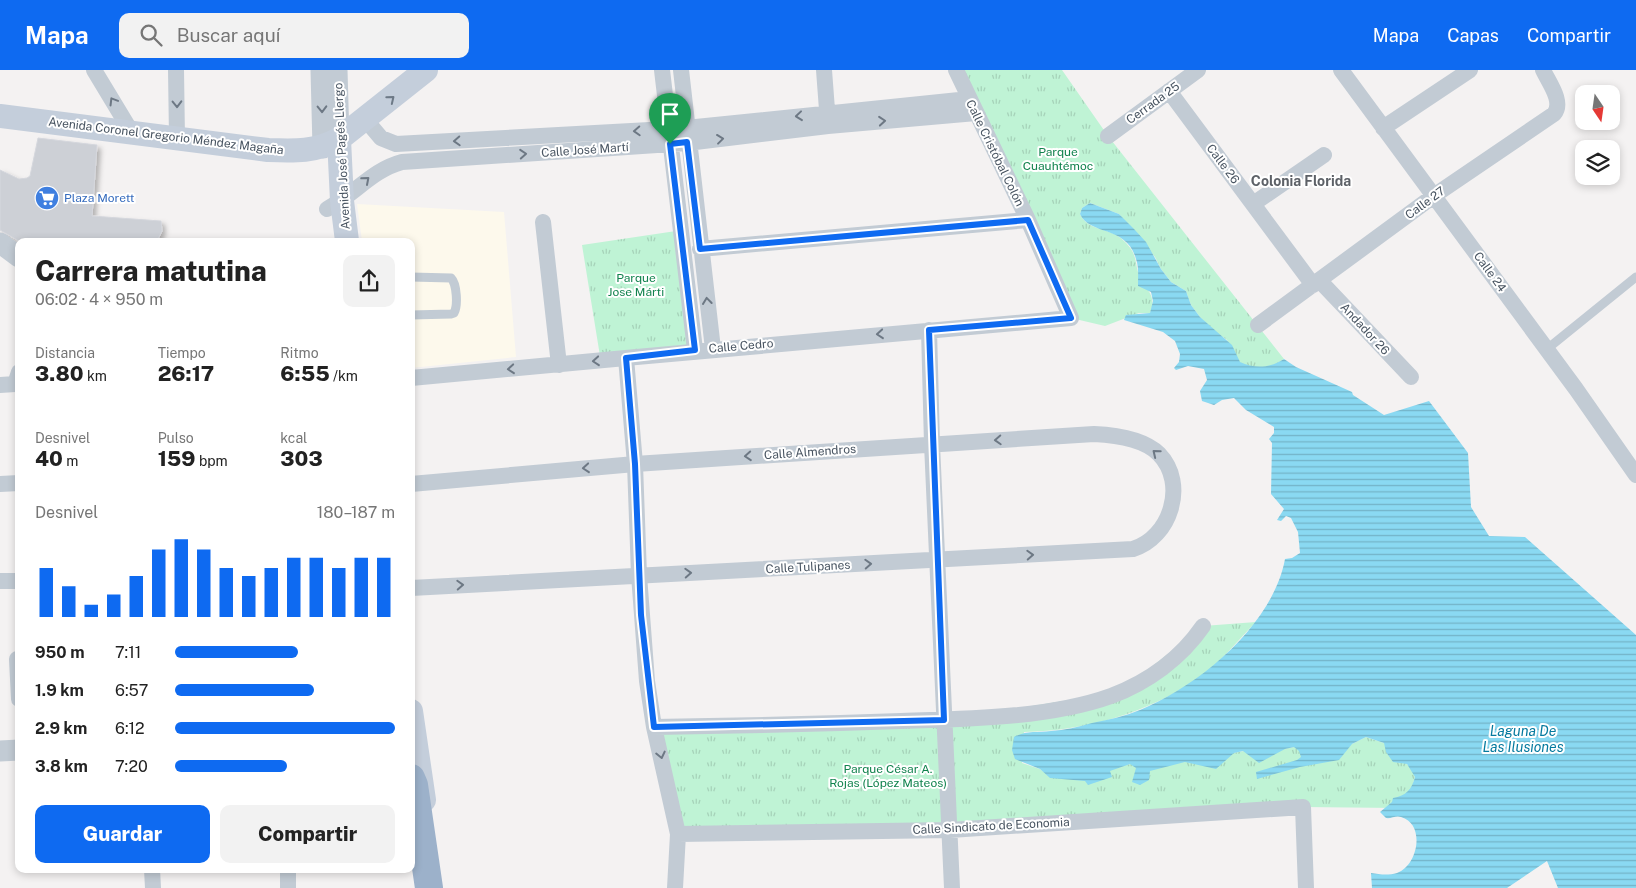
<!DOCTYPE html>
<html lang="es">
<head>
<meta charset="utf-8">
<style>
  :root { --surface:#fff; --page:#f2f2f2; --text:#222; --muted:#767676; --accent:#0e6af1 }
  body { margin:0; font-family:"Public Sans",sans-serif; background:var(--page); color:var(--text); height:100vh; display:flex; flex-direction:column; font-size:19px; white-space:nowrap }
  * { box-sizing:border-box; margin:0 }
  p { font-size:16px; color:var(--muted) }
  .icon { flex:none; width:28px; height:28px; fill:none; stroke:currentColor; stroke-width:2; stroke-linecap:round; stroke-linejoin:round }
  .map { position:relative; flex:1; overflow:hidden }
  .details { position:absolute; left:15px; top:168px; width:400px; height:635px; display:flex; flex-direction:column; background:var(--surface); border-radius:10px; box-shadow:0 2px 8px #0003 }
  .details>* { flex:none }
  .needle { width:32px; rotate:167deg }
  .controls { position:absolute; left:1575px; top:15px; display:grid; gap:10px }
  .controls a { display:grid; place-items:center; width:45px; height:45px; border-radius:10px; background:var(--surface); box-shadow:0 2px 8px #0003; font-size:25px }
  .pin { position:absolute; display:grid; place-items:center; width:42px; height:42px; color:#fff; margin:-51px -21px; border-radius:50% 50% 50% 0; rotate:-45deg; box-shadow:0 0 5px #0007 }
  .pin .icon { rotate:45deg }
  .round { display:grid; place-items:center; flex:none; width:52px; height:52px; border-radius:10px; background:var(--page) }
  .overview { display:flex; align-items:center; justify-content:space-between; height:85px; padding:0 20px }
  h1 { font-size:28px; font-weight:800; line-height:38px }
  .metrics { display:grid; grid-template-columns:repeat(3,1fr); gap:8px; height:85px; padding:5px 20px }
  .metrics div { display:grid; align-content:center }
  .metrics b { font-size:21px; font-weight:800 }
  .metrics small { font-size:14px; font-weight:400 }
  .metrics p { font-size:14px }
  .chart { height:140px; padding:10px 20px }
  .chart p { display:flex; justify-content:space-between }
  .chart svg { width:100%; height:90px; margin-top:5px; stroke:var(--accent); stroke-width:6 }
  .cta { display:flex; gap:10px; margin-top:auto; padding:10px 20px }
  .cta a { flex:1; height:58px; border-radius:10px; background:var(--accent); color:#fff; font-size:20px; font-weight:800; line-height:58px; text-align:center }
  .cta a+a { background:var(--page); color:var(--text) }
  ul { padding:0 20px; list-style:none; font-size:16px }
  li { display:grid; grid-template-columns:80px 60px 1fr; align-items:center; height:38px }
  li i { height:12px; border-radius:6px; background:var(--accent) }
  header { display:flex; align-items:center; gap:30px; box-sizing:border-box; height:70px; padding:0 25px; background:var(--accent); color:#fff }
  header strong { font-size:24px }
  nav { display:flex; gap:28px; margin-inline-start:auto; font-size:18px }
  .search { width:350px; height:45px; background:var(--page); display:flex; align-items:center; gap:12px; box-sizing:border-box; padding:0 18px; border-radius:10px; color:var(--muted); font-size:19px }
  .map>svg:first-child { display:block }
  .commercial { fill:#fdf9ec }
  .grass { fill:url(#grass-tufts) }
  .water { fill:url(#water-rules) }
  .building { fill:#cdd0d6; stroke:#d5d7dd; filter:url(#shadow) }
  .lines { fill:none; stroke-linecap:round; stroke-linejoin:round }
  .service { stroke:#c2cbd4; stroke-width:9 }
  .minor { stroke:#c2cbd4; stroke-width:16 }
  .tertiary { stroke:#c2cbd4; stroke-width:21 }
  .secondary { stroke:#c4cedb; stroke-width:24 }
  .trunk { stroke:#9cb1ca; stroke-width:28 }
  .oneway { stroke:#6d7986 }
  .oneway2 { stroke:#6d7884 }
  .route-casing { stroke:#fff; stroke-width:10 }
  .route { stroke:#0e6af1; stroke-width:6 }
  .labels { text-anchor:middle; stroke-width:4; stroke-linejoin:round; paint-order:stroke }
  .street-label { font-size:12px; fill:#485461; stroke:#fff }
  .park-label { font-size:12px; fill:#12834e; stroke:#fff }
  .shop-label { font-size:12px; fill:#366cbe; stroke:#fff; text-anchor:start }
  .neighbourhood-label { font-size:14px; font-weight:bold; fill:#5d6167; stroke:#fff }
  .water-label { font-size:14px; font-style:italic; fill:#057a9f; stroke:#fff }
</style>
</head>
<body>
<header>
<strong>Mapa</strong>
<div class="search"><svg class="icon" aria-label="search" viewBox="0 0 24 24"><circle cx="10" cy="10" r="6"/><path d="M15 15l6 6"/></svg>Buscar aquí</div>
<nav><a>Mapa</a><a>Capas</a><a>Compartir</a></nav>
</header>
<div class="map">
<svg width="1636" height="818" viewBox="0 0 1636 818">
  <defs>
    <pattern id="grass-tufts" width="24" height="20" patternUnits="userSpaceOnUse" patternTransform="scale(1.25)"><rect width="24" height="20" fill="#bff3d5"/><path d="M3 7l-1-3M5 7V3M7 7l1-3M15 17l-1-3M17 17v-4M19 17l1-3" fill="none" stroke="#a6d2b9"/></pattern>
    <pattern id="water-rules" width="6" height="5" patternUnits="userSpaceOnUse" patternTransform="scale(1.25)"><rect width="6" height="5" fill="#8ad9f2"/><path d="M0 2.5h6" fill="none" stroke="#73b3c7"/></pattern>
    <filter id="shadow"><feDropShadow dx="3.5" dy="3.5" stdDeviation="2.5" flood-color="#0004"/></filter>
  </defs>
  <rect width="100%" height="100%" fill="#f4f2f2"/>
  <path class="commercial" d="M357,134L504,142L516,287L411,298V171H362Z"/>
  <path class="grass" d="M956,0H1062L1108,66L1284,289L1271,297H1250L1239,292L1227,270L1211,259L1200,247L1191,235L1186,221L1171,212L1161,199L1155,187L1119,144L1090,133L1082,138L1080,144C1088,162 1111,157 1124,171C1140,186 1133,194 1141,209C1148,221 1157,228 1150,243H1139L1105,256L1071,248Z
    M676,161L692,275L600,286L582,175Z
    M1256,552C1238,570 1220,593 1199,608C1148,643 1085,661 1024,662L1022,693L1040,699L1050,707L1130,694L1214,691L1226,684L1244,681L1267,682L1294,677L1352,674L1366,667L1384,673L1413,700L1415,707L1412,718L1397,738L1303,737L678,764L654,657L944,650L1120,622L1203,556Z"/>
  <path class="water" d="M1090,133L1119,144L1134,159L1146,172L1161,199L1171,212L1186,221L1191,235L1200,247L1232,275L1240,292C1255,299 1270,298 1284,289L1296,297L1352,322L1353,325L1384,345L1429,331L1468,383L1471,437L1489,466L1525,467L1636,565V818H1558L1547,791L1507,818H1372L1371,803C1379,804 1387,806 1397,803C1418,796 1426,754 1401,747C1396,745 1391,749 1386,748L1380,742L1392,732L1393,728C1406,726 1412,719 1415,707L1407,694L1393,692L1386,682L1384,673L1366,667L1352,674L1339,690L1300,697L1257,709L1256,702L1297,690L1301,687L1299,681L1294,677L1285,679L1259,693L1243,681L1234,683L1216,699L1185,692L1150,701L1149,710L1140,715L1132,712L1136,698L1130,694L1110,701L1112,707L1088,715L1085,711L1050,708L1040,699L1015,689L1012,680L1014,667C1027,660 1037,663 1051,661C1064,660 1079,657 1092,653C1108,650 1125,646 1140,640C1199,616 1273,555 1285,489L1292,488L1300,483L1298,462L1291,448L1286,446L1281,451L1277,450L1284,439L1271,424L1272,373L1269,369L1274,363V357L1246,340L1234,328L1222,330L1214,335L1202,331L1200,321L1207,310L1204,299L1188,296L1176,300L1174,298L1179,292L1180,284L1175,271L1163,262L1124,250L1126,245L1150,243L1153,231L1151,222L1138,216C1138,208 1139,197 1136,189C1127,155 1090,166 1080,144L1082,138Z"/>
  <path class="building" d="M38,68L97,75L92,146L161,151L162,161L157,171H19L0,160V100L19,109L27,108L30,106Z"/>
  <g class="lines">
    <path class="service" d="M411,207L451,208C457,214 458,236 454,243L451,244L411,245
      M1547,279L1636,207"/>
    <path class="minor" d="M94,0L132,63
      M176,0L177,68
      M662,0L695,280
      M681,0L713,279
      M824,0L828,53
      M1341,0L1576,319L1636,405
      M1169,21L1313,215
      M365,49L381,68L396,74L686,58L969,29
      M1383,58L1470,0
      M1108,66L1198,0
      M1253,134L1324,85
      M327,139C355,124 372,100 402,92L687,73L828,56L976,43
      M543,152L559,295
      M700,179L1028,150
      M1319,210L1411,307
      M1258,255L1435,125L1554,44C1564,32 1549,13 1543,0
      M929,260L932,374L952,818
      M626,288L635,394L639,505L647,611L654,657L678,764L675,818
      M411,308C631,288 851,266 1071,248L1028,150L956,0
      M0,315L15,314L19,302
      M0,414L19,413
      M411,414L635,394L1094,364C1115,365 1144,369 1159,384C1188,414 1170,468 1133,479L411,518
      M0,511H19
      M17,589L19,629
      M654,657C737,656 819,654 901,651C966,649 1050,648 1111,626C1148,612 1181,588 1203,556
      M678,764L950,760L1303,737L1306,818
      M152,799L153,818
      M288,799V818"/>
    <path class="tertiary" d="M321,0L323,78
      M337,0L339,69
      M0,173L19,187
      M0,681L19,680"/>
    <path class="secondary" d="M0,46L268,80C294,81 316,82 339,69L426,0
      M339,69L342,131L347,171
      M411,641L424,730"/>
    <path class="trunk" d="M411,708L414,715L429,818"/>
  </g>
  <defs><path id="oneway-chevron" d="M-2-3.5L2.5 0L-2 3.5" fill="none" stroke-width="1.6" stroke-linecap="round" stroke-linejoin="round" transform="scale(1.25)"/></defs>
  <use class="oneway" href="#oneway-chevron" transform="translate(391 29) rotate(-39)"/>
  <g class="oneway2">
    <use href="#oneway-chevron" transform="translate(113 31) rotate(-121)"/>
    <use href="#oneway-chevron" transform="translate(177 34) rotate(89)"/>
    <use href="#oneway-chevron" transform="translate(322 39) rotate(89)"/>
    <use href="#oneway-chevron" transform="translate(799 46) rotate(174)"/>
    <use href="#oneway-chevron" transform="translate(882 51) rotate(-5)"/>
    <use href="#oneway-chevron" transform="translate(637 61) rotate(177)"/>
    <use href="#oneway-chevron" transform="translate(720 69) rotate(-7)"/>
    <use href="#oneway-chevron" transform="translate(457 71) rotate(177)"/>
    <use href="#oneway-chevron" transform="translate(523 84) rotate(-4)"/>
    <use href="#oneway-chevron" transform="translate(366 110) rotate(-41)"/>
    <use href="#oneway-chevron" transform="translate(707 231) rotate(-97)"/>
    <use href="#oneway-chevron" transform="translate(880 264) rotate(175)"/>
    <use href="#oneway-chevron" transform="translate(596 291) rotate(175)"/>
    <use href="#oneway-chevron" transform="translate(511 299) rotate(175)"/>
    <use href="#oneway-chevron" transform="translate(998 370) rotate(177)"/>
    <use href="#oneway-chevron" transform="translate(1156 383) rotate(-141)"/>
    <use href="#oneway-chevron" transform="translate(748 386) rotate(176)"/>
    <use href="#oneway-chevron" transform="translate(586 398) rotate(175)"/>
    <use href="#oneway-chevron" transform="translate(1030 485) rotate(-3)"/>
    <use href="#oneway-chevron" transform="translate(868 494) rotate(-3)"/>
    <use href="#oneway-chevron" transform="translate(688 503) rotate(-3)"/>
    <use href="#oneway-chevron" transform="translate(460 515) rotate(-3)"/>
    <use href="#oneway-chevron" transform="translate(661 685) rotate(77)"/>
  </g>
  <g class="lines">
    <g class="route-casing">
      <path id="route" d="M687,72L700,179L1028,150L1071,248L929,260L944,650L654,657L641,545L635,394L626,288L695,280L670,74Z"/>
    </g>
    <use href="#route" class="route"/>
  </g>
  <defs>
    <g id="supermarket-disc" transform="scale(1.25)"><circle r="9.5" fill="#3f7fe0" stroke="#fff"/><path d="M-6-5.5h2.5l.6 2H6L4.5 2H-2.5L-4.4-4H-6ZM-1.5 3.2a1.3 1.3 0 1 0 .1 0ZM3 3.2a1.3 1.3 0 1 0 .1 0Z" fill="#fff"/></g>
  </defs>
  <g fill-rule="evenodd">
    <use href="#supermarket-disc" x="47" y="128"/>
  </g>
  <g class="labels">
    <g class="street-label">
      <text transform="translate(1153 33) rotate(-36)" y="4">Cerrada 25</text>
      <text transform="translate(166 66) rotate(7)" y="4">Avenida Coronel Gregorio Méndez Magaña</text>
      <text transform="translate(585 80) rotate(-4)" y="4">Calle José Martí</text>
      <text transform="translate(995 83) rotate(64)" y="4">Calle Cristóbal Colón</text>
      <text transform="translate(342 86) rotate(-93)" y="4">Avenida José Pagés Llergo</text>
      <text transform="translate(1223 94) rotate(53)" y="4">Calle 26</text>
      <text transform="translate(1425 133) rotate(-36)" y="4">Calle 27</text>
      <text transform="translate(1490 202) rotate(54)" y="4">Calle 24</text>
      <text transform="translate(1365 259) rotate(47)" y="4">Andador 26</text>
      <text transform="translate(741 276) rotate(-5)" y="4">Calle Cedro</text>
      <text transform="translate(810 382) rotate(-4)" y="4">Calle Almendros</text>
      <text transform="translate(808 497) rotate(-3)" y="4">Calle Tulipanes</text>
      <text transform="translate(991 756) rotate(-3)" y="4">Calle Sindicato de Economia</text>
    </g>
    <g class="park-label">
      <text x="1058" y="86">Parque<tspan x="1058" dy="14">Cuauhtémoc</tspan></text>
      <text x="636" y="212">Parque<tspan x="636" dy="14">Jose Márti</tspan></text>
      <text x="888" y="703">Parque César A.<tspan x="888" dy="14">Rojas (López Mateos)</tspan></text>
    </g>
    <g class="shop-label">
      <text x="64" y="132">Plaza Morett</text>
    </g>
    <g class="neighbourhood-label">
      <text x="1301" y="116">Colonia Florida</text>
    </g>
    <g class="water-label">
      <text x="1523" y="666">Laguna De<tspan x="1523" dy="16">Las Ilusiones</tspan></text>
    </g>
  </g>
</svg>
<div class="controls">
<a><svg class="needle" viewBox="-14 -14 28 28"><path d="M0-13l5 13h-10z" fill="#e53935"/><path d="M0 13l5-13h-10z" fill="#767676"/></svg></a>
<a><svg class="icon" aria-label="layers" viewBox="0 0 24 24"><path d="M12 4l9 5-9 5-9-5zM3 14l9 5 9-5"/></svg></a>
</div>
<div class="pin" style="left:670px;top:74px;background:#1e9e55"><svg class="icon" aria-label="arrive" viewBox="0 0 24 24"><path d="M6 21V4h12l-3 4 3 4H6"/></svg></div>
<section class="details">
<div class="overview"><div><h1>Carrera matutina</h1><p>06:02 · 4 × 950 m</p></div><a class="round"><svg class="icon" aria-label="share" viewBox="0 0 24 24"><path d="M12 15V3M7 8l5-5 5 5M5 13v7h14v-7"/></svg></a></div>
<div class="metrics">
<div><p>Distancia</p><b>3.80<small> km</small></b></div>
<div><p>Tiempo</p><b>26:17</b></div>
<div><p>Ritmo</p><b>6:55<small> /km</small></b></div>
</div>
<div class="metrics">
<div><p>Desnivel</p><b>40<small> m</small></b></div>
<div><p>Pulso</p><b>159<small> bpm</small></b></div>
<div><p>kcal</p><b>303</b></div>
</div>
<div class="chart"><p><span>Desnivel</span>180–187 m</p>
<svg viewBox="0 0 160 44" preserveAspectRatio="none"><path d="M5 44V20M15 44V29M25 44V38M35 44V33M45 44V24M55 44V11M65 44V6M75 44V11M85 44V20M95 44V24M105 44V20M115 44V15M125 44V15M135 44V20M145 44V15M155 44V15"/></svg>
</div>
<ul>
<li><b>950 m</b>7:11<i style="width:56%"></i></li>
<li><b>1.9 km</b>6:57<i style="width:63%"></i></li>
<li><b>2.9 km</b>6:12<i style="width:100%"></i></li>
<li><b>3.8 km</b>7:20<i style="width:51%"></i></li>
</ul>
<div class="cta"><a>Guardar</a><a>Compartir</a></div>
</section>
</div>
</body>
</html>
